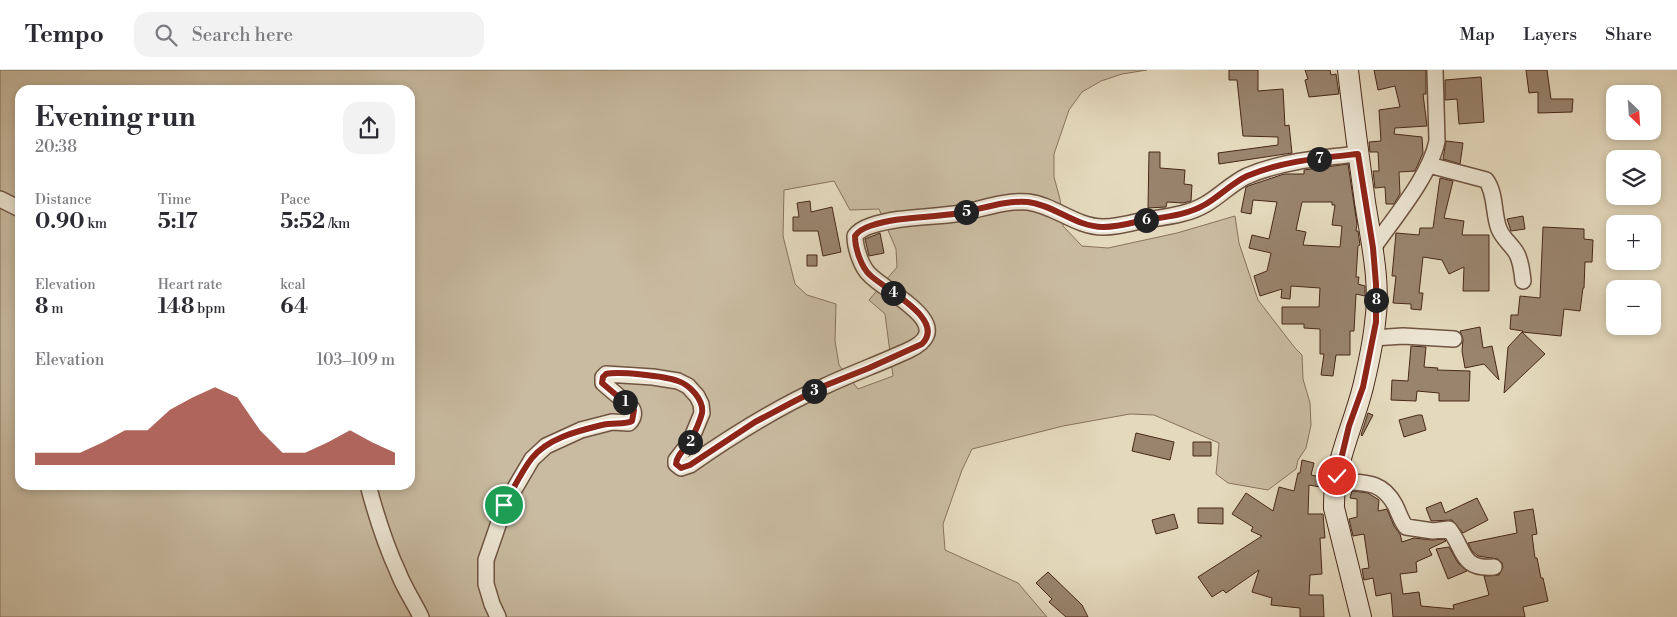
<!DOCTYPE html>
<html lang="en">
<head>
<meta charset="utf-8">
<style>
  :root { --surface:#fff; --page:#f2f2f3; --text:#2b2b33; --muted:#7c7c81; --line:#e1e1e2; --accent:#8f2418 }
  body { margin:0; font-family:"Libre Bodoni",serif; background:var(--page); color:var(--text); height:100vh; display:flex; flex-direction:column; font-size:19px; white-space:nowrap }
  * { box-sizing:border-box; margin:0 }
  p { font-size:16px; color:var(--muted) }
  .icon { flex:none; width:28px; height:28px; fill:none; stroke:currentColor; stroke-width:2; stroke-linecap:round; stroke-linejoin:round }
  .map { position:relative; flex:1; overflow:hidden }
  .side { position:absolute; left:15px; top:15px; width:400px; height:405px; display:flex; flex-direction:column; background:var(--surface); border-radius:15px; box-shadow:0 2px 8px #0003 }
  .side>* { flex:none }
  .needle { width:32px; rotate:155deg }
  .buttons { position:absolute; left:1606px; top:15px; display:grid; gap:10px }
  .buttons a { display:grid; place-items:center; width:55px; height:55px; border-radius:10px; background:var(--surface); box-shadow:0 2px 8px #0003; font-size:25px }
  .pin { position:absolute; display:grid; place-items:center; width:42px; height:42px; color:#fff; margin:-21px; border:2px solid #fff; border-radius:50%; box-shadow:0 1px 5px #0007 }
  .km { position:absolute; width:25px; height:25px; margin:-12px; border-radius:50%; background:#222; color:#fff; font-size:14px; line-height:25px; text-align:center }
  .round { display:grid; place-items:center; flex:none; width:52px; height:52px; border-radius:15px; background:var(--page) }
  .headline { display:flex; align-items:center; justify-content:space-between; height:85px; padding:0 20px }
  h1 { font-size:28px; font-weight:700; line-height:38px }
  .stats { display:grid; grid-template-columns:repeat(3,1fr); gap:8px; height:85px; padding:5px 20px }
  .stats div { display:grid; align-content:center }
  .stats b { font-size:21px; font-weight:700 }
  .stats small { font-size:14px; font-weight:400 }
  .stats p { font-size:14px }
  .chart { height:140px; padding:10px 20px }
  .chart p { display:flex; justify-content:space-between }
  .chart svg { width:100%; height:90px; margin-top:5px; fill:var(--accent); opacity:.7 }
  header { display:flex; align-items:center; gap:30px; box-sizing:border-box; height:70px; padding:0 25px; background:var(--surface); border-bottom:1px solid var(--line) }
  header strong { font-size:24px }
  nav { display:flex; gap:28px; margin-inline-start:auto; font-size:18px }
  .search { width:350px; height:45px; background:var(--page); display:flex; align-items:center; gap:12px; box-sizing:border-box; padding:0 18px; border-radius:15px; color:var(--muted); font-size:19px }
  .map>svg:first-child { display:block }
  .green { fill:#c9bba1; stroke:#88725d; fill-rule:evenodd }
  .building { fill:#99846e; stroke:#482819; fill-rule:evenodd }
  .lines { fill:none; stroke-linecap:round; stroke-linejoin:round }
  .street-casing { stroke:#6f5442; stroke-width:18 }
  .secondary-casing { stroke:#482819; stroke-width:22 }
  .street { stroke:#ede6d4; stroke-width:15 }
  .secondary { stroke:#ede6d4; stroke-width:20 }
  .route-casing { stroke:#fff; stroke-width:10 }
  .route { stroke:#8f2418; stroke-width:6 }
</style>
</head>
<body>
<header>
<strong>Tempo</strong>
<div class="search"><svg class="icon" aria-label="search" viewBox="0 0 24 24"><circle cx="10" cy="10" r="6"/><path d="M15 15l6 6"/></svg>Search here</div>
<nav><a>Map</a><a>Layers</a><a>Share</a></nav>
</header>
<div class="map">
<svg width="1677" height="547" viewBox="0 0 1677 547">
  <rect width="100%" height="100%" fill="#e4d9bd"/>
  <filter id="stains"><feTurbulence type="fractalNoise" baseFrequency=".004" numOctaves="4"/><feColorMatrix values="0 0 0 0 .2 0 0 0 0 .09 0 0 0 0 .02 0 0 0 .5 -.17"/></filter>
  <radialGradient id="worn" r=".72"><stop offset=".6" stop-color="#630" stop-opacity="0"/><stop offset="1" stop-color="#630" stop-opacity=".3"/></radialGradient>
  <path class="green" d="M0,0H1147L1122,4L1101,11L1082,22L1069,40L1054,84V107L1060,129L1063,156L1082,176L1108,178L1177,163L1235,146L1239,173L1258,230L1295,278L1302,285L1303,309L1310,333L1311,355L1306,378L1298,390L1296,399L1268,420L1228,413L1216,404L1219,373L1154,345L1130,344L1063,356L972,379L962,400L943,454L945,480L1018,513L1047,547H0ZM20,20H410V415H20ZM834,111L850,140L879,139L896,179L897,197L869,230L885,244L893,306L858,319L839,295L835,271L836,234L807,225L795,214L783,166L784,120Z"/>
  <path class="building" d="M1229,0H1258V21L1283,19L1285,56L1289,55L1292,83L1219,94L1218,83L1278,75V67L1243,66L1237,10H1229Z
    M1305,0H1330L1331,5L1336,4L1339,24L1309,27L1305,10L1308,9Z
    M1374,0H1426V24H1423L1427,56L1395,58L1394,64L1422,67L1423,83L1415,101L1399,102L1400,124L1394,134H1386L1385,117L1375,118L1373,101H1379L1378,82H1370L1369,72L1381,71L1379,40L1400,37L1395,16L1378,20Z
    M1526,0H1547L1551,29H1573L1572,42L1538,43V22L1529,23Z
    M1481,7L1484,52L1459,54L1457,29L1445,30V10Z
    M1446,71L1463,73L1460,94L1443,89Z
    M1149,82H1160V98L1185,100L1184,114L1192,115L1191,131L1183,133L1167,132L1166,137L1148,138Z
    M1348,94L1357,154L1356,161H1358L1360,175L1358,176L1356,207H1359L1358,214L1365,216V226L1356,224L1354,261H1350V285H1336L1333,306L1321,305L1324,284H1320V259L1304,258V254H1282V237H1319L1320,218L1291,216L1290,229L1281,228L1282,219L1260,226L1254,206L1267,201L1271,183L1249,178L1252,165L1269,169L1277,132L1253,130L1251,144L1241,142L1246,117L1251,115L1284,104H1304V100ZM1302,132H1332V135H1335L1332,155L1342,156L1340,177L1303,175L1306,162L1296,160Z
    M1440,108L1453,111L1444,148L1464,151L1462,165H1489V221H1463L1464,197L1449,204L1442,190L1423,187L1419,223H1423L1421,240L1411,239V234L1393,233L1396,206H1392L1396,163L1419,165L1420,158H1433Z
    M810,131L811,142L832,137L841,182L823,186L818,161H793V147H799L797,133Z
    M1523,146L1525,159L1511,161L1507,149Z
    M1543,157L1584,159V169L1593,170L1592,192H1585L1584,218H1583L1580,241L1564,239L1561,266L1522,262L1545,284L1504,323L1508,277L1523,261L1510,259L1511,245H1518L1520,226L1540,228Z
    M880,163L884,183L869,186L865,169Z
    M807,185H817V196H807Z
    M1480,257L1483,278L1492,276L1499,310L1484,294L1465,298L1462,281L1463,269L1460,261Z
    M1411,276L1426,277L1424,297L1438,298L1437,300L1470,301L1469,331H1439V323L1417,321L1416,331L1391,330L1392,310L1408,311Z
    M1368,343L1373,345L1362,366L1361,365Z
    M1418,345H1422L1426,360L1404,367L1399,350Z
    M1136,363L1174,372L1170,390L1132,381Z
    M1193,372H1211V386H1193Z
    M1302,390L1314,393L1311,405L1321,407L1320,417L1309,415L1308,444H1323L1325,468H1320L1322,504L1310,505L1309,525H1323L1324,547H1300V538L1271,535L1272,528L1252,522L1259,500L1226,523L1223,520L1212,527L1198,507L1262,466L1251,461L1253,457L1232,444L1246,423L1273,441L1279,417L1294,421L1298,403H1300Z
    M1352,421L1368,423L1379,430L1378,441L1387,439L1394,456L1400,464L1402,472L1414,468L1432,470L1444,469L1446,471L1429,479L1432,485L1416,492L1417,502L1400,504L1403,524L1419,522L1421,536L1454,539L1453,535L1489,525L1484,506L1499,505L1503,497L1502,493L1498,489L1478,486L1472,481L1468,473L1517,463L1514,442L1533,439L1537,464L1532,465L1535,488H1537L1541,508H1543L1548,531L1523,537L1525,547H1393L1391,523L1376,526L1373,508L1364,510L1362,499L1369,498L1364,464L1353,466L1349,449L1357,447V429L1350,428Z
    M1477,428L1488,450L1463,463L1452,450L1431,451L1426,438L1441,432L1445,443Z
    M1198,438H1223V454L1198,453Z
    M1174,444L1178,458L1156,464L1152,450Z
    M1449,477L1458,493L1467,501L1448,509L1436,479Z
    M1048,502L1082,535L1088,547H1066L1049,532L1052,529L1036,513Z"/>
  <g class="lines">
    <g class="street-casing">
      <path id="street" d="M1429,95L1486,110C1496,123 1493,144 1499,159C1503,169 1512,175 1517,184C1521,192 1522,201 1523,211
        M0,129L20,139
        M1373,178C1394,148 1430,106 1437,71L1435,0
        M1373,268L1403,266L1454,269
        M1336,411C1362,413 1381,409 1395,435C1399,443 1401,451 1406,457L1433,461L1449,459C1465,479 1460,500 1494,497
        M368,415C376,445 385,474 398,502C404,518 414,532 421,547
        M498,547L492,534L486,514V490L505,435L532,389L546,376L581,360L612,352L629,353C634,348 635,342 631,337L603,313V307L606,304L653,307L678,311L688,316L697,326L701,334L702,343L690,372L676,390V394L681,398L690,395C733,365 777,337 825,316C853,303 881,293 909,280C961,256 887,223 870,205C861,197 855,177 855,166C859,160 864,158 870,156C899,146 931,148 961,143C982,139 1005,130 1028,132C1054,135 1076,157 1103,157C1115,157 1128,154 1140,151C1162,147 1186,146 1206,134C1220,126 1232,113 1247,106C1282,91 1320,88 1358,84"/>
    </g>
    <g class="secondary-casing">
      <path id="secondary" d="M1348,0C1353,44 1359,88 1365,132C1371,171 1381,213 1375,253C1373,274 1368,296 1363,317C1353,357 1333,395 1334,438L1361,547"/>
    </g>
    <use href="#street" class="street"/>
    <use href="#secondary" class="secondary"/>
  </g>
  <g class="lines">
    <g class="route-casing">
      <path id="route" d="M504,435C513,420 521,402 532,388C548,368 578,361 602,355C611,352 626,355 632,351L634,340L602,313L603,307L606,304C618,301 665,306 678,311C690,315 704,330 702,343C700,352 694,364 690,372C685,379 676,386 676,394L681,398L690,395L755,352L791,333L824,316L869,298L922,274C947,249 884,219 870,205C861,197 855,178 855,166C859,160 864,158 870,156C899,146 931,148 960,143C982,139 1005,130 1028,132C1054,135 1076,157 1103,157C1115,157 1128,154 1140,151C1162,147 1186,146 1206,134C1220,126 1232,113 1247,106C1282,91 1320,88 1358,84L1373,178L1376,214V252L1363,317L1349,356L1337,406"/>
    </g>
    <use href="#route" class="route"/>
  </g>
  <rect width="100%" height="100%" filter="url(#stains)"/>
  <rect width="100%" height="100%" fill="url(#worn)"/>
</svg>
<div class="buttons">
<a><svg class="needle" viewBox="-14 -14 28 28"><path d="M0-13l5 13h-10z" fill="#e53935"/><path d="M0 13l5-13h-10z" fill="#7c7c81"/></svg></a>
<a><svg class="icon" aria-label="layers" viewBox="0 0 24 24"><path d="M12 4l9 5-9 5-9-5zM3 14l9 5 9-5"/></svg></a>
<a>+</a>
<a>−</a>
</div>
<div class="pin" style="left:504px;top:435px;background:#1e9e55"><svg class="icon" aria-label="arrive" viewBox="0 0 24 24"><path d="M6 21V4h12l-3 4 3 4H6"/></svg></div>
<div class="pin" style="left:1337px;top:406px;background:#d93025"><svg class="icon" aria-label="check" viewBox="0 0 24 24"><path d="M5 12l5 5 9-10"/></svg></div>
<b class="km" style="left:625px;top:332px">1</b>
<b class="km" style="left:690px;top:372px">2</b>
<b class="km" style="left:814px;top:321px">3</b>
<b class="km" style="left:893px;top:223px">4</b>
<b class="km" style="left:966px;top:142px">5</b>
<b class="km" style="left:1146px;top:150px">6</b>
<b class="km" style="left:1319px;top:89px">7</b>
<b class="km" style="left:1376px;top:230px">8</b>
<section class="side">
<div class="headline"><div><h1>Evening run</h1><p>20:38</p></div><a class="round"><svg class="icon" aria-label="share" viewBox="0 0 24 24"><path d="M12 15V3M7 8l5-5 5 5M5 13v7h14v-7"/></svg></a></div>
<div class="stats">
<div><p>Distance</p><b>0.90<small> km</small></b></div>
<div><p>Time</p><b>5:17</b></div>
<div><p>Pace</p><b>5:52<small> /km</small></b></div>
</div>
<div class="stats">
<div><p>Elevation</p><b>8<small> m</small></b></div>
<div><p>Heart rate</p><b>148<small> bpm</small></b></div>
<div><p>kcal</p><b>64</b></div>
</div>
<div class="chart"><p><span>Elevation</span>103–109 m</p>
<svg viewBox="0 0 160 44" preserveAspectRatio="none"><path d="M0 44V38L10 38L20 38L30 33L40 27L50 27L60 17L70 11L80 6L90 11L100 27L110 38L120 38L130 33L140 27L150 33L160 38V44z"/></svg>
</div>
</section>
</div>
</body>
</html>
